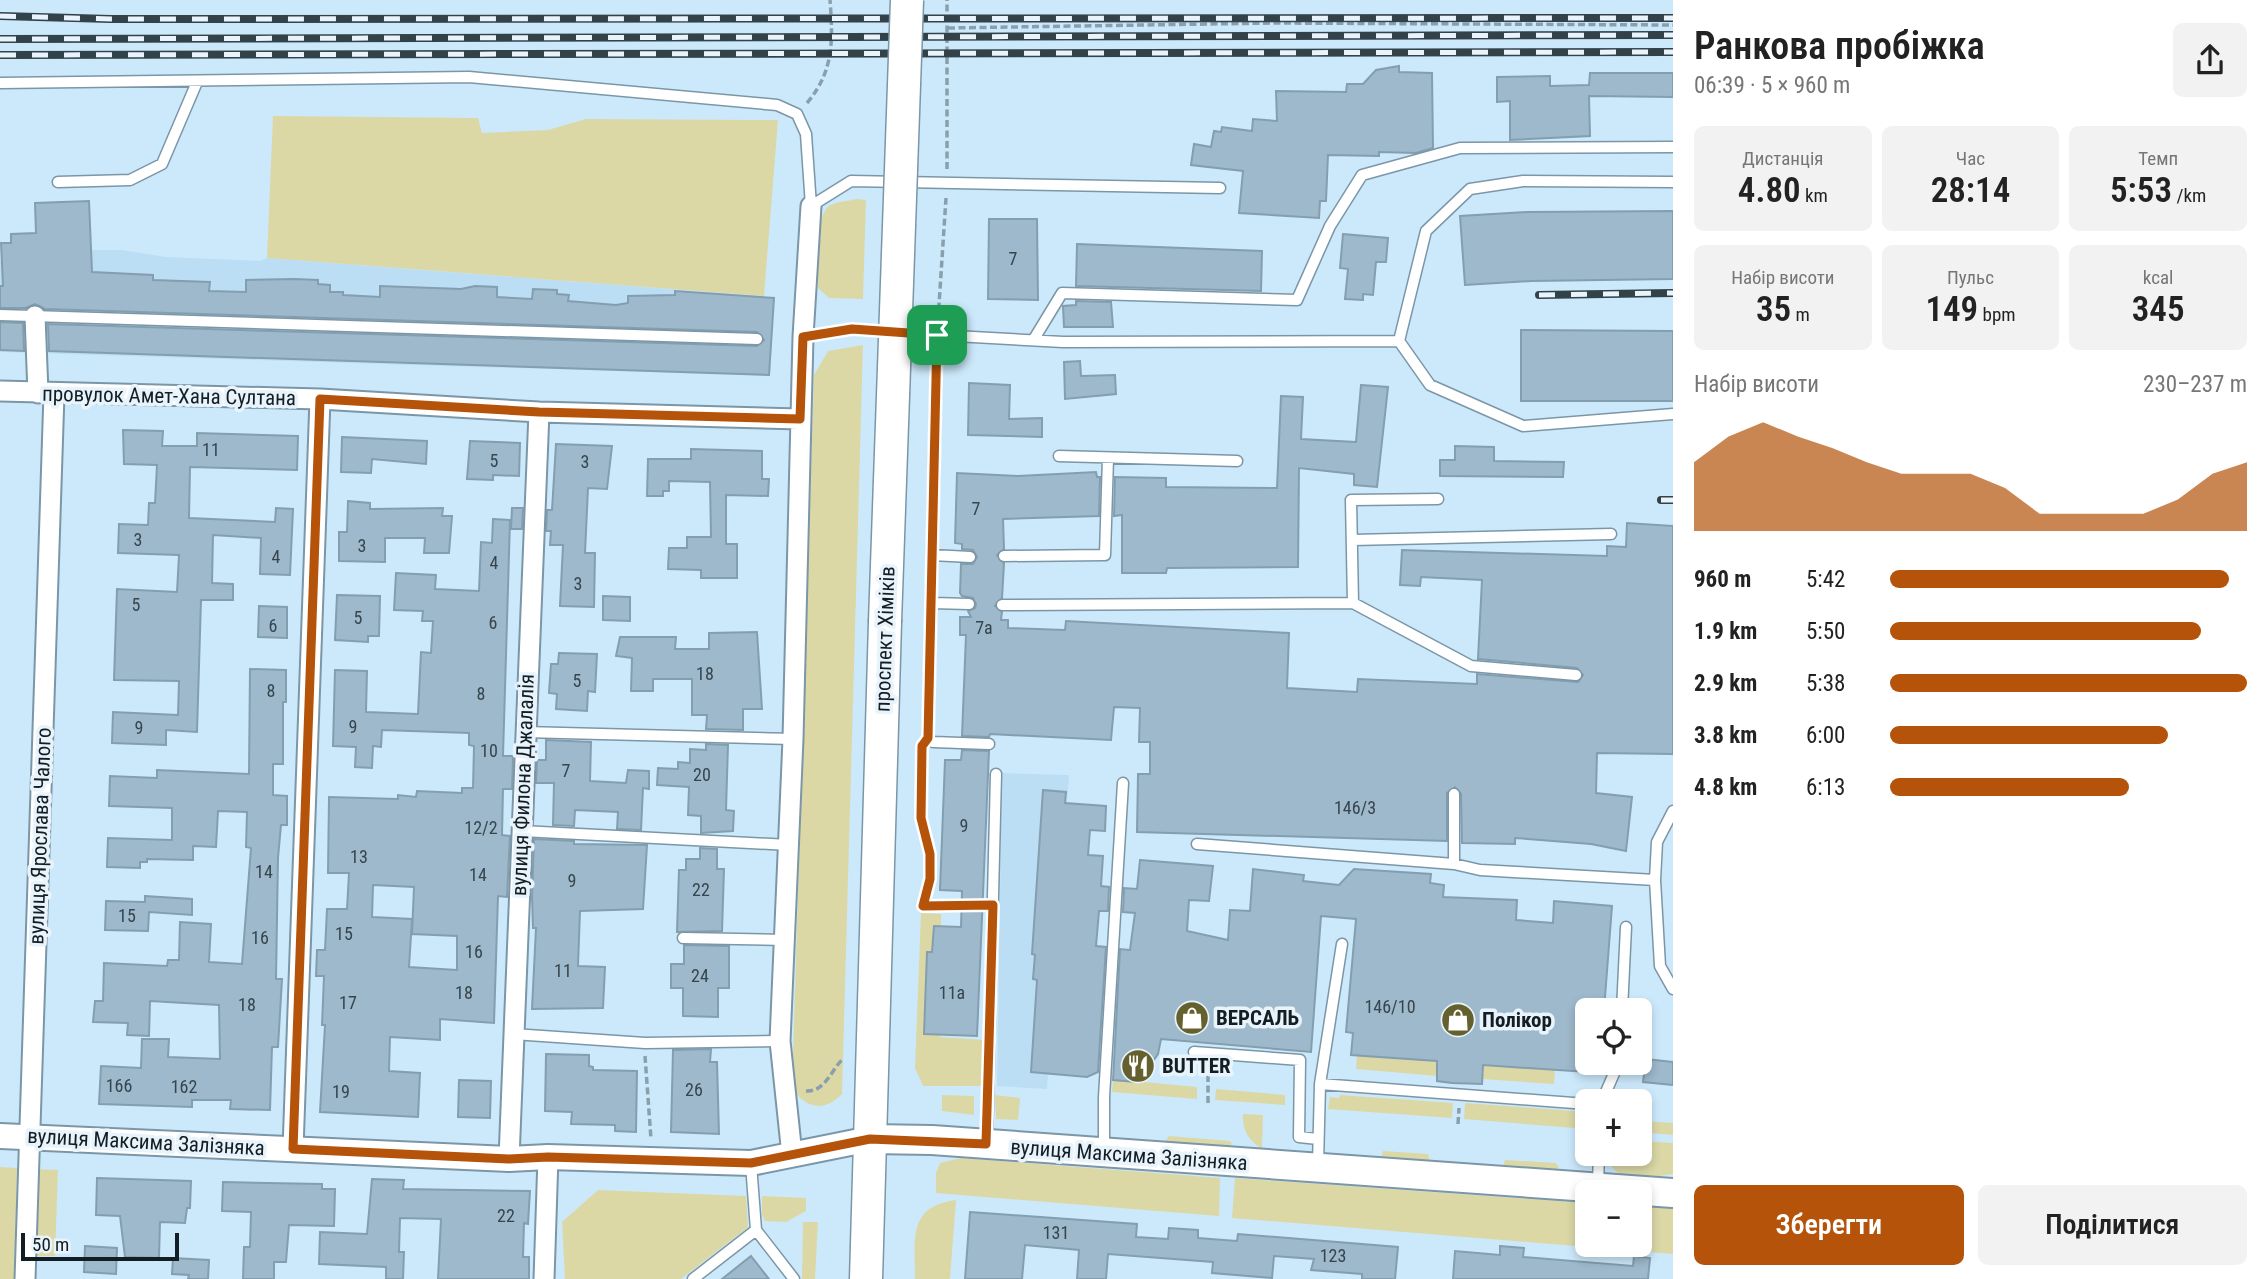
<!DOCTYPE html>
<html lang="uk">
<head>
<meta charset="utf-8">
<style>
  :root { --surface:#fff; --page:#f2f2f2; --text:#222; --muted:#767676; --accent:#b45309 }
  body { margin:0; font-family:"Roboto Condensed",sans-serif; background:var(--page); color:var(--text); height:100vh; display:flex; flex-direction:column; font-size:26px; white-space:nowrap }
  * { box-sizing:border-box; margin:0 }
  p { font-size:23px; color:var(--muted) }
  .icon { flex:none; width:38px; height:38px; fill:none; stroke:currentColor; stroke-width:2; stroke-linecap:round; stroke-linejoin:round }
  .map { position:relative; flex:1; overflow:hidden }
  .sheet { display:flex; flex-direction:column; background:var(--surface); width:595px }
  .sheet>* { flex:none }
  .fabs { position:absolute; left:1575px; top:998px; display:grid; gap:14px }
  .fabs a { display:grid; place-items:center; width:77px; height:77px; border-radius:10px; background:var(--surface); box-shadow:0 4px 10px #0003; font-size:35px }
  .scale { position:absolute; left:21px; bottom:18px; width:158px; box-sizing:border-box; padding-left:7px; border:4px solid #131e24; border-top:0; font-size:19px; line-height:24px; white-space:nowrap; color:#131e24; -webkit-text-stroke:5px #e8f3fb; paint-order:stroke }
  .pin { position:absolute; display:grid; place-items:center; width:60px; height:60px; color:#fff; margin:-30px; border-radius:14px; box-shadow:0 4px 10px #0006 }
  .round { display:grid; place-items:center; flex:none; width:74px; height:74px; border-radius:10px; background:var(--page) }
  .summary { display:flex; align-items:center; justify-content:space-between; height:119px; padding:0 21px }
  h1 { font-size:38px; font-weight:600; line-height:52px }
  .stats { display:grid; grid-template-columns:repeat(3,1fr); gap:10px; height:119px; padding:7px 21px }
  .stats div { display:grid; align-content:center; border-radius:10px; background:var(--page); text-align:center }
  .stats b { font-size:35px; font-weight:600 }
  .stats small { font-size:19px; font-weight:400 }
  .stats p { font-size:19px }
  .chart { height:196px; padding:14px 21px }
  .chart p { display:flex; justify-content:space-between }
  .chart svg { width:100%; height:126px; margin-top:7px; fill:var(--accent); opacity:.7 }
  .primary-button { display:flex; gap:14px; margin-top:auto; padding:14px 21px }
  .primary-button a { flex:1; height:80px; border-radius:10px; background:var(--accent); color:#fff; font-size:28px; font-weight:600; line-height:80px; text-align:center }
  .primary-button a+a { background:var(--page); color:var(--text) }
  ul { padding:0 21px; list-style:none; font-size:23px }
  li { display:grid; grid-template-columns:112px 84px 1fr; align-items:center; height:52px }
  li i { height:18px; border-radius:9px; background:var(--accent) }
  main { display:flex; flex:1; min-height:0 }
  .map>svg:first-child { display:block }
  .built { fill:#bbdef5 }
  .green { fill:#dbd8a6 }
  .building { fill:#9db9cb; stroke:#839eaf; stroke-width:2; fill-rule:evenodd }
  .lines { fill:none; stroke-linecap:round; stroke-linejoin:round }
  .service-casing { stroke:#7b96a7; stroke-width:13 }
  .minor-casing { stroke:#7b96a7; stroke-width:23 }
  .tertiary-casing { stroke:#7b96a7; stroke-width:28 }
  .secondary-casing { stroke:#7b96a7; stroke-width:32 }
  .primary-casing { stroke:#7b96a7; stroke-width:35 }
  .path { stroke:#899fad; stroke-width:3.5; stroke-dasharray:7 3.5; stroke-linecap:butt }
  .service { stroke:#fff; stroke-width:10 }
  .minor { stroke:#fff; stroke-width:19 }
  .tertiary { stroke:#fff; stroke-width:24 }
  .secondary { stroke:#fff; stroke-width:28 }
  .primary { stroke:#fff; stroke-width:32 }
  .rail-casing { stroke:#334149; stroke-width:8 }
  .rail { stroke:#e8f3fb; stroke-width:5; stroke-dasharray:16; stroke-linecap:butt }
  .primary-bridge-casing { stroke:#7b96a7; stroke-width:35; stroke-linecap:butt }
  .primary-bridge { stroke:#fff; stroke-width:32 }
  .route-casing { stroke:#fff; stroke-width:14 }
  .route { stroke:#b45309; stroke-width:9 }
  .labels { text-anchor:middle; stroke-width:7; stroke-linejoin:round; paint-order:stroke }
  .number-label { font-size:18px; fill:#36454e }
  .street-label { font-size:21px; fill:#131e24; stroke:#e8f3fb }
  .poi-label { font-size:21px; font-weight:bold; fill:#131e24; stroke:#e8f3fb; text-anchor:start }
</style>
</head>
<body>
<main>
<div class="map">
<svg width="1673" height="1279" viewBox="0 0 1673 1279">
  <rect width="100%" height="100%" fill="#cce9fb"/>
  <path class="built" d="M92,250H122L166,257L260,261L267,258L774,297L770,376L0,352V261L91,260Z
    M1002,773L1069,775L1047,1089L997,1086Z"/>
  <path class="green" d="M273,116L478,118L482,133L548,130L586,119L778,120L764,296L267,258Z
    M856,199L866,200L863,299L829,298L818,288C818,271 814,217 829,206C835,202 848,201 856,199Z
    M863,345L842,1094C824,1113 805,1108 792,1088L814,375L828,351Z
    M921,913L941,914V926L934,927L932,952H927L939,1034L940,1037L985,1040L982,1086H923L915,1068Z
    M1357,1056L1438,1061L1437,1076L1356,1069Z
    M1483,1065L1555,1070L1554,1084L1482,1079Z
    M1113,1079L1197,1087V1099L1112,1092Z
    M1216,1089L1285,1095V1105L1215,1100Z
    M942,1095L974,1096V1115L942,1111Z
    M995,1095L1020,1098L1018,1120L996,1119Z
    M1340,1095L1453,1103L1452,1118L1328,1109L1330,1097L1339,1098Z
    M1465,1103L1587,1112V1129L1464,1119Z
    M1243,1114L1263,1115L1262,1149C1248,1140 1242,1130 1243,1114Z
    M1640,1121L1673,1123V1135L1640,1132Z
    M1169,1136L1230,1141L1232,1144L1228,1147L1170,1144L1166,1140Z
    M1640,1141L1673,1143V1174C1649,1177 1611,1187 1607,1153H1640Z
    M1383,1151L1428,1154L1430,1161H1384L1381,1158Z
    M961,1158L1220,1178L1219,1216L936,1193V1173L940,1163Z
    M1505,1160L1556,1163L1559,1167L1554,1172L1503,1167Z
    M0,1167L17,1168L14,1279H0Z
    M37,1169L58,1170L55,1256H34Z
    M1235,1178L1587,1203V1244H1640V1206L1673,1208V1254L1232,1218Z
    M598,1190L746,1196L748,1227L681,1279H565L562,1222Z
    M762,1196L806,1198V1211L786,1222L765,1221L762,1215Z
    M956,1200L950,1279H915C915,1240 907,1206 956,1200Z
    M803,1222H818L815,1279H802Z"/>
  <path class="building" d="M1399,66V72L1432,73L1433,148L1416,153L1379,152V156L1328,155L1326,201H1320L1319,218L1239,213L1243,171L1191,165L1194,144L1211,147L1214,131L1221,132L1222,127L1252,131L1253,119L1277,121L1276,91L1346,92L1347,84H1363L1376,70Z
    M1590,73H1673V97L1589,96L1590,136L1510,140V101L1497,102V77L1550,76V86L1589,85Z
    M89,201L92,272L153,275V280L210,282L209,291L246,292V280L294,279L318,280V284L330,285V292H343V295L380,297V286L461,289L475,286L497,287V297L532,299L533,289L557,290V294L569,295L568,301L616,305L628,303V296L675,295V291L774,298L769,375L49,351L48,324L757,346L764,340L757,332L45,309L35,304L26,308H0V286H3L1,243H11V234L36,233L35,203Z
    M1673,211V279L1532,281L1465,285L1460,216L1528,212Z
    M989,219H1037L1038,300L988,299Z
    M1343,234L1388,238L1386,262H1376L1373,295L1363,294V300L1345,299L1348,269L1340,268Z
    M1077,244L1262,251L1261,291L1076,286Z
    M1076,301L1111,302L1113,327H1064L1063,306L1076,305Z
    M0,322L23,323L24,351L0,350Z
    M1521,330L1673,331V401H1521Z
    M1080,361L1081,376L1115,375L1116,394L1065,399L1064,362Z
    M969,383L1010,385L1009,419L1042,418V437L968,435Z
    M1361,385L1388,387L1377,487L1354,485V474L1299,468L1298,567L1167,568L1166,573H1122V515L1114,516L1115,477L1166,478V487L1277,488L1281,396L1303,397L1301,439L1356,442Z
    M123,430L163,431L162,446H197V433L298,436L297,470L190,467L189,518L275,522L276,508L293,509L290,575L260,574L261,538L213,535L212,583L233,584V600H201L197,732L166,730V745L112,743L113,712L178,715L179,681L114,680L117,589L177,592L179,555L118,553L119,524L148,525L149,503H155L157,465L124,464Z
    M342,437L427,441L426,464L372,459L371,473L341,472Z
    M470,441L520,443L519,476L493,475V480L467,479Z
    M556,444L612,446L607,489L588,488L585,553H595L594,607L560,606L563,545H550L551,531H546L547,510H552Z
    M1455,446L1494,447V461L1564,462L1563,477L1440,476V460H1455Z
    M691,449L762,451V479H769L768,496L726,495V544H737V578H701V570L668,569L669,548H687V537H711L710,482L669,481V491H663V496H647L648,459H691Z
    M1096,472L1097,477H1100L1099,516L1003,519L1004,549L997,555L1004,563L1002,598L995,606L1002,612L1001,620H1008V628L1065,630L1066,621L1289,633L1287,688L1357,692L1358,679L1477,684V674L1578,682L1583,675L1577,668L1478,659L1482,580L1421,577L1420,586L1400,585L1402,550L1607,556V546L1626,547L1627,523L1673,526V754L1597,753L1596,793L1632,797L1626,851L1591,844L1515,838V844L1462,843L1461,794L1455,787L1447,793V841L1137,832L1138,774H1150V742H1139L1140,708L1114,707L1111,740L990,734L989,737L962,736L966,635H960V617H971L968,611L975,608L976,604L973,598L962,596L960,593L961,564H973L977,557L973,550L962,549V544L955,543L957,473L1018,476Z
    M348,501L370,503V509L443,508L442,516H452L449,553H424L425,538H385V562L339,561V532H347Z
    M512,508H523L522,529H511Z
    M493,519L510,520L503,756H512L513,759L512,789H503L502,835L510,836L507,897L498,896L494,1023L440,1019V1040L390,1037L389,1071L420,1073L418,1117L320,1112L325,1025H322L324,976H316L317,950H325L327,909H347L349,873H328L329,797L398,799V795L416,797L417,791L462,793V788H473L474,746L469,745V733L382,730L381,747L373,746L372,768L355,767L356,747L333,746L335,670L367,671L366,712L418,714L421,652L431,653L433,621H422L423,611L394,610L396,573L436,575L435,589L479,591L481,542L492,543ZM373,885L414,887L412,934L457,936V970L409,967L412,919L372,917Z
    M337,595L380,596L379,636H368V642L335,640Z
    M603,596L630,597V621L603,620Z
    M259,606L287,607V638L258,637Z
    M757,632L762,709H743V730L706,729L707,715H692V679H653V691H631L632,658L616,656L620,637H676L675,649H709V633Z
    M559,653L597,654L595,692L588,691L587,711L556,709L557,694L549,693L551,664H558Z
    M250,669L286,670V702H283V764H273V795L287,796V825H281L278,858L276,979H282L278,1047H272L270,1110L230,1109L231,1100H192V1107L99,1104L101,1066L141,1068L142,1039H169L168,1057L220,1059L219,1005L150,1001L149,1036L127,1035L128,1023L93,1022L95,1001H103L104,963L167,966L168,960H179L180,922L211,924L209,962L242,964L251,848L246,847L247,812L218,811L216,847L193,846V860L147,859V862H140V868L107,867L108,838L172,840V808L109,806L110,776L157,778V770L249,774Z
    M546,740L591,742L590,781L626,783L628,770L649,771V789L643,788L641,830L617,829L618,812L575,810L574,826L553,825L554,783H536L537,760H546Z
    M706,744L728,745L726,810L734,811L733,831L701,833V816L688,815L689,787L657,785L658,768L678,769V762L690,763V749L706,750Z
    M962,750L989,751L977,1036L924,1034L927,952H932L934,926L961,927L962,891L940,890L945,760H961Z
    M1043,790L1066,792L1065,803L1106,806L1105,831L1090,830L1088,855L1103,856L1101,886L1109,887L1108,911H1099L1096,946L1106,947L1098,1072L1087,1077L1031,1072L1037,980L1033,979L1035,955L1032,954Z
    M534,839L574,841V844L647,845L643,909L580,911L578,966L605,967L603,1008L532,1009L536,928H533L532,897Z
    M700,848L717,849V869H724L722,931L677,932L679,870H686V859H700Z
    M1140,860L1213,866L1209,901L1189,900L1187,931L1228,940L1230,910L1250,911L1253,869L1304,875L1303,881L1339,885L1354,869L1431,874L1430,883L1444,885L1443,897L1517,900L1516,920L1553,923L1554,901L1612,906L1604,1010H1587V1072L1483,1065L1482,1084L1452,1083L1437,1081V1061L1351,1055L1353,1033L1346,1032L1356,919L1321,916L1311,1052L1161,1039L1158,1054L1142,1077L1136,1082L1113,1080L1120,949L1130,950L1135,913L1123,912L1124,888L1137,889Z
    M145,896L192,899V915L149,912L148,931L105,930L106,901L145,902Z
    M684,945L729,946V988H718V1017L683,1016V988H671V964H684Z
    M711,1049L710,1062H717L719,1134L671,1132L673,1050Z
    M546,1054L589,1055V1066L593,1067V1070L637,1071L636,1132L615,1131V1125L571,1124L572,1112L545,1111Z
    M1646,1059L1673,1062V1085L1643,1082Z
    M459,1080L491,1081L490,1118L458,1117Z
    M97,1178L191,1181L190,1208H187L185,1223L160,1222L159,1258L125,1257L120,1216L96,1215Z
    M372,1179L404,1180L403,1189L530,1191L528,1224L524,1223L523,1257H529V1279H438L441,1219L400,1218L399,1252H404L403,1279H386V1267L319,1264L320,1232L367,1234Z
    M223,1182L322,1184V1189H335L334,1226L289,1225L286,1262H274V1279H243L244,1247H250L251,1212L222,1211Z
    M970,1212L1137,1224L1136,1237L1168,1239L1169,1228L1198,1230V1238L1237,1241L1238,1234L1398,1247L1395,1279H1362V1274L1311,1270L1314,1259L1274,1256L1272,1278L1212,1273L1213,1262L1108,1254L1106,1279H1077L1079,1250L1025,1245L1022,1279H965Z
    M85,1246L117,1248L116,1274L84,1272Z
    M1500,1246L1524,1248L1523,1257L1633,1266L1634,1256L1650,1258L1648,1279H1453L1455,1251L1500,1255Z
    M751,1256L769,1279H722Z
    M173,1258L209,1260L208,1279H188L189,1275L172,1274Z"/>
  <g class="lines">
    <g class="service-casing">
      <path id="service" d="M0,83L469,77L777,105L797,114L806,134L811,206L851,181L1220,188
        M58,182L130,180L162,164L197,82
        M1673,182L1523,181L1470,189L1426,231L1399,341L1430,385L1523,426L1673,414
        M0,315L757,339
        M937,335L1063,342L1399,341
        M803,337L852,329L937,335L928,738L933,742L989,744
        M1034,339L1062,293L1297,300L1330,226L1362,175L1460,148L1673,147
        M1059,456L1237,461
        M1352,540L1611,534
        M932,555L970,557
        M1004,556L1105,555L1108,458
        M933,603L969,604
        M1353,603L1351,500L1438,499
        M1002,605L1353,603L1471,666L1576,675
        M524,732L793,739
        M1673,811L1657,842L1655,880L1660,966L1673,989
        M522,831L789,845
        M1197,844L1454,864L1480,870L1655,880
        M1454,864V794
        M683,938L785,940
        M1622,1010L1626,927
        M513,1034L645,1043L780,1041
        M1194,1052L1300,1060L1299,1137L1318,1139
        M1320,1084L1587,1104
        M1602,1101L1619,1062
        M987,1140L996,774
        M1104,1150V1097L1123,783
        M751,1164L756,1230L794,1279
        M1318,1164L1320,1084L1342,944
        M1598,1184L1599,1153
        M693,1279L756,1230"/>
    </g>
    <g class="minor-casing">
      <path id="minor" d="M35,316L38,393
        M0,391L320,399L539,412L800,419
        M293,1149L320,399
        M792,1155L780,1041L793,739L803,337L811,206
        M509,1159L539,412
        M25,1279L54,394
        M544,1279L548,1157"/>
    </g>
    <g class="tertiary-casing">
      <path id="tertiary" d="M0,1136L509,1159L548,1157L751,1163L870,1139"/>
    </g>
    <g class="secondary-casing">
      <path id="secondary" d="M870,1139L932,1140L1673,1193"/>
    </g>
    <g class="primary-casing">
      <path id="primary" d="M866,1279L885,622"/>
    </g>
    <path class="path" d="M948,28L1274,23L1673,25
      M807,103C834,71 833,41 830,0
      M947,169V0
      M938,320L946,198
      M922,752L921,818L930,854V879L923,906L977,905
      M645,1056L651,1139
      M806,1091C826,1092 831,1069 844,1058
      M1208,1103V1067
      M1458,1124L1459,1108"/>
    <use href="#service" class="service"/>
    <use href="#minor" class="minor"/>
    <use href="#tertiary" class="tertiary"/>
    <use href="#secondary" class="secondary"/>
    <use href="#primary" class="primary"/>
    <g class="rail-casing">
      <path id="rail" d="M0,16L111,19L1673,18
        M0,39L1673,35
        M0,55L1673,52
        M1539,295L1673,293
        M1661,500H1673"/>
    </g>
    <use href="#rail" class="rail"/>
    <g class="primary-bridge-casing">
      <path id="primary-bridge" d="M885,622L907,0"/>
    </g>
    <use href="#primary-bridge" class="primary-bridge"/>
  </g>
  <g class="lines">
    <g class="route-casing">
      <path id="route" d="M852,329L937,335L928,738L922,746L921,818L930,854V879L923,906L993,905L986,1144L870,1139L751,1163L548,1157L509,1159L293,1149L320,399L539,412L800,419L803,337Z"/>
    </g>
    <use href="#route" class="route"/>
  </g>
  <defs>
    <g id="shop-disc" transform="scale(1.75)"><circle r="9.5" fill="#65612e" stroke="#e8f3fb"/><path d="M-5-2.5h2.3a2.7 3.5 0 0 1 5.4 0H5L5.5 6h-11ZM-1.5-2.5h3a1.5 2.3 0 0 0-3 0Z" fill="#fff"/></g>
    <g id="restaurant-disc" transform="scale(1.75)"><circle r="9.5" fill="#65612e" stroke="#e8f3fb"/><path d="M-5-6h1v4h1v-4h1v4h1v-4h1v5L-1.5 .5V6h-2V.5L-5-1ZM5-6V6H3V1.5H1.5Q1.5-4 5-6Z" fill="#fff"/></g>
  </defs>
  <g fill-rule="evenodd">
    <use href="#shop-disc" x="1192" y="1018"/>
    <use href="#shop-disc" x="1458" y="1020"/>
    <use href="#restaurant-disc" x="1138" y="1066"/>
  </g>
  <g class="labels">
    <g class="number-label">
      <text x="1013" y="265">7</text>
      <text x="211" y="456">11</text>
      <text x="494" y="467">5</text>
      <text x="585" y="468">3</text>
      <text x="976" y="515">7</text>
      <text x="138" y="546">3</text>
      <text x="362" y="552">3</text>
      <text x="276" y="563">4</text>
      <text x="494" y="569">4</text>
      <text x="578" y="590">3</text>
      <text x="136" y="611">5</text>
      <text x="358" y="624">5</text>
      <text x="493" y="629">6</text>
      <text x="273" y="632">6</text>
      <text x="984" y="634">7а</text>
      <text x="705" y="680">18</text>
      <text x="577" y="687">5</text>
      <text x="271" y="697">8</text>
      <text x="481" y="700">8</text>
      <text x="353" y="733">9</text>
      <text x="139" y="734">9</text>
      <text x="489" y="757">10</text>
      <text x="566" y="777">7</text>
      <text x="702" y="781">20</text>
      <text x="1355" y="814">146/3</text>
      <text x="964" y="832">9</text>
      <text x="481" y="834">12/2</text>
      <text x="359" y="863">13</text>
      <text x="264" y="878">14</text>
      <text x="478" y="881">14</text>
      <text x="572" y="887">9</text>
      <text x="701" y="896">22</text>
      <text x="127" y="922">15</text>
      <text x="344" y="940">15</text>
      <text x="260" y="944">16</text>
      <text x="474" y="958">16</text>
      <text x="563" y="977">11</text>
      <text x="700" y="982">24</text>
      <text x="464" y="999">18</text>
      <text x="952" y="999">11а</text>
      <text x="348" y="1009">17</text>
      <text x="247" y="1011">18</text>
      <text x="1390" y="1013">146/10</text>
      <text x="119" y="1092">166</text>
      <text x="184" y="1093">162</text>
      <text x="694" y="1096">26</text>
      <text x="341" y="1098">19</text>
      <text x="506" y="1222">22</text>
      <text x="1056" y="1239">131</text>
      <text x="1333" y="1262">123</text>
    </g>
    <g class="street-label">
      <text transform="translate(169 396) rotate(1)" y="7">провулок Амет-Хана Султана</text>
      <text transform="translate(885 639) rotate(-88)" y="7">проспект Хіміків</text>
      <text transform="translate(523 785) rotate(-88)" y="7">вулиця Филона Джалалія</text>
      <text transform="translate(40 836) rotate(-88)" y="7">вулиця Ярослава Чалого</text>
      <text transform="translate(146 1142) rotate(3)" y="7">вулиця Максима Залізняка</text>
      <text transform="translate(1129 1155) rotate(4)" y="7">вулиця Максима Залізняка</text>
    </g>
    <g class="poi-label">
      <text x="1216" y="1025">ВЕРСАЛЬ</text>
      <text x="1482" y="1027">Полікор</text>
      <text x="1162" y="1073">BUTTER</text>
    </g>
  </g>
</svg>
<div class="fabs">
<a><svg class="icon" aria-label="locate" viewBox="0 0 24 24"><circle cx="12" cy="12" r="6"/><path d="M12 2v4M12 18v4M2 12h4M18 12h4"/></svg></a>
<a>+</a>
<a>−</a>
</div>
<div class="scale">50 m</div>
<div class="pin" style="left:937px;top:335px;background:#1e9e55"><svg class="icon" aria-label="arrive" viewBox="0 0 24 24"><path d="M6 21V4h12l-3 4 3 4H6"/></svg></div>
</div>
<section class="sheet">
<div class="summary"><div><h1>Ранкова пробіжка</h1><p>06:39 · 5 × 960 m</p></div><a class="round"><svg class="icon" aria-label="share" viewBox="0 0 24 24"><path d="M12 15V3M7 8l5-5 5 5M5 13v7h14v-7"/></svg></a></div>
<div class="stats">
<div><p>Дистанція</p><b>4.80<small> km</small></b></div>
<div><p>Час</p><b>28:14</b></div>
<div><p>Темп</p><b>5:53<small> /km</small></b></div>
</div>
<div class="stats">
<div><p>Набір висоти</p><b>35<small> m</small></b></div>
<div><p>Пульс</p><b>149<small> bpm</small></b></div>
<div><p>kcal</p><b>345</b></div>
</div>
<div class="chart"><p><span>Набір висоти</span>230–237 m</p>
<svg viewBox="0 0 160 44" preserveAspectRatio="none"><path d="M0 44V20L10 11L20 6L30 11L40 15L50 20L60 24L70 24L80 24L90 29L100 38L110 38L120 38L130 38L140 33L150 24L160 20V44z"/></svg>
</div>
<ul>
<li><b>960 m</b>5:42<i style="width:95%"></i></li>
<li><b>1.9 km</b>5:50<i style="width:87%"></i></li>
<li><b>2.9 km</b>5:38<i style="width:100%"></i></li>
<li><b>3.8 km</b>6:00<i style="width:78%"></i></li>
<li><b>4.8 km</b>6:13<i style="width:67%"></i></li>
</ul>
<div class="primary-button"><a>Зберегти</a><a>Поділитися</a></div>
</section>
</main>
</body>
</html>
